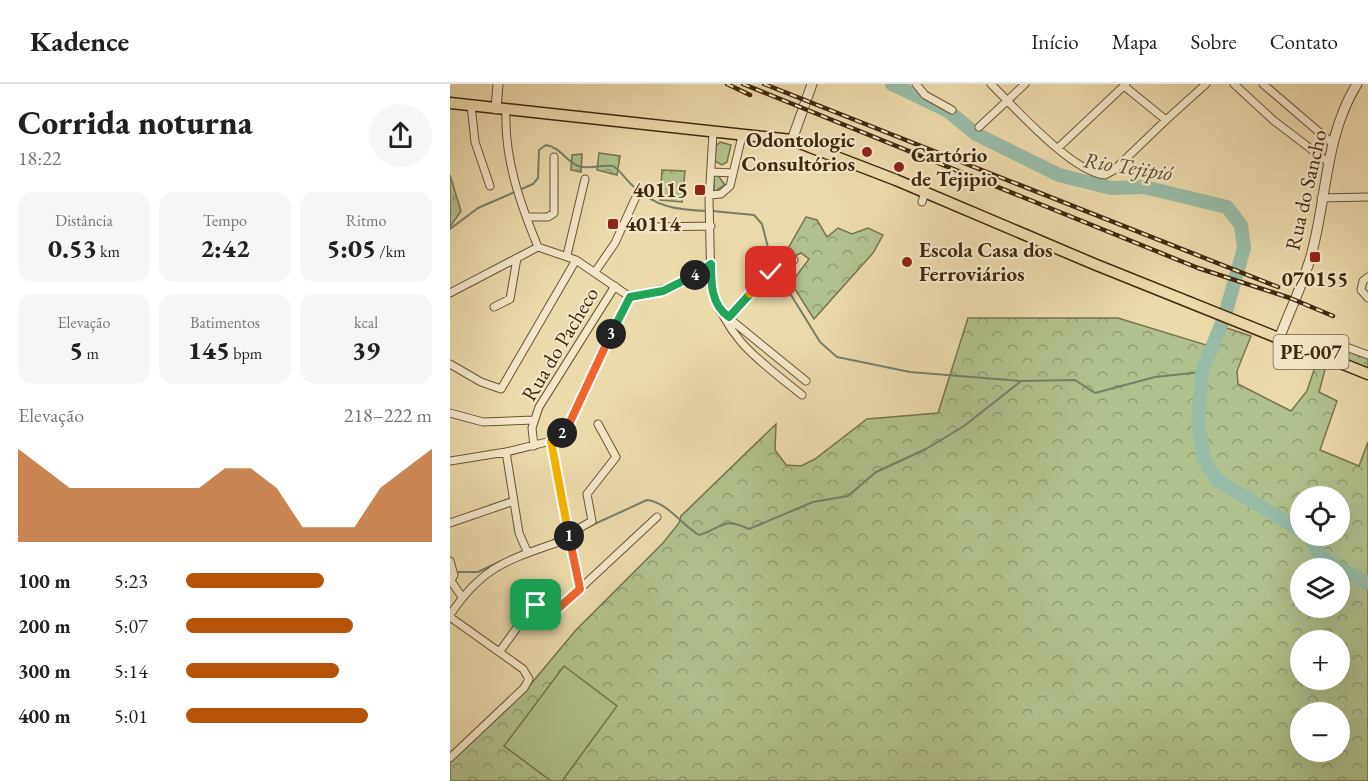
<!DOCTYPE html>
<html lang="pt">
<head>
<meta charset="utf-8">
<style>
  :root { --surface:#fff; --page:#f6f6f6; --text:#202124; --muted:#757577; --line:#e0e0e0; --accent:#b45309 }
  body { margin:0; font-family:"EB Garamond",serif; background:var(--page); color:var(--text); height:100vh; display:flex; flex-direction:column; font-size:22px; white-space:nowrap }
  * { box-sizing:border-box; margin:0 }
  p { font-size:20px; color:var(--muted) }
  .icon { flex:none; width:33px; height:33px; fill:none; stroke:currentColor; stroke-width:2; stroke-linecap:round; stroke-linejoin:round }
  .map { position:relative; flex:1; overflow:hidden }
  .panel { display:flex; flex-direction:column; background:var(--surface); width:450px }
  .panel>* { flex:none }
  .tools { position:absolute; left:840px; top:402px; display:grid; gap:12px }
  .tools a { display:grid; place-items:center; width:60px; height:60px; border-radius:50%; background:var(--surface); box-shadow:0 6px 24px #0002; font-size:30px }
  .pin { position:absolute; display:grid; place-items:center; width:51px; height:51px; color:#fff; margin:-26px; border-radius:12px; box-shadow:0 3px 9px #0006 }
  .km { position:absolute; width:30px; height:30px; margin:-15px; border-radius:50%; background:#222; color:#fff; font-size:16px; line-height:30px; text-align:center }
  .round { display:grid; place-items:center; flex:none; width:63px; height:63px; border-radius:32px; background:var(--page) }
  .summary { display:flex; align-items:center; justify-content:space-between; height:102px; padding:0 18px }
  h1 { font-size:33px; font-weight:800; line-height:45px }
  .figures { display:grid; grid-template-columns:repeat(3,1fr); gap:9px; height:102px; padding:6px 18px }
  .figures div { display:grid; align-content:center; border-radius:15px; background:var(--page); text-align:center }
  .figures b { font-size:26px; font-weight:800 }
  .figures small { font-size:16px; font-weight:400 }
  .figures p { font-size:16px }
  .chart { height:168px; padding:12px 18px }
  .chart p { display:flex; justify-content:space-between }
  .chart svg { width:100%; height:108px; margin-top:6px; fill:var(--accent); opacity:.7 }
  ul { padding:0 18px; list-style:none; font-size:20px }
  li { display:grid; grid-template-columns:96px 72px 1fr; align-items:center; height:45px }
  li i { height:15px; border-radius:8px; background:var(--accent) }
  header { display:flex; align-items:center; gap:36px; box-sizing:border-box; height:84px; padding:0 30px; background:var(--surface); border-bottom:2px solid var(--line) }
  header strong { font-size:28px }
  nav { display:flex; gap:33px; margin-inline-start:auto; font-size:21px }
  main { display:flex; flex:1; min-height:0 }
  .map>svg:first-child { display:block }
  .grass { fill:url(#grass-dots); stroke:#78754c; stroke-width:1.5 }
  .forest { fill:url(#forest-crowns); stroke:#78754c; stroke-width:1.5; fill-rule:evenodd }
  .park { fill:url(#park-tufts); stroke:#78754c; stroke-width:1.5 }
  .pitch { fill:#b1c18d; stroke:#78754c; stroke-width:1.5 }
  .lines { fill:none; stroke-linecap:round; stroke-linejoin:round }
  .stream { stroke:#748169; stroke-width:2 }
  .river { stroke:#98bba8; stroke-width:14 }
  .minor-casing { stroke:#6a5533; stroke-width:9 }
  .tertiary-casing { stroke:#6a5533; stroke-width:11 }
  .primary-casing { stroke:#3f290b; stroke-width:13 }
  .minor { stroke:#f2e7c8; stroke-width:7 }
  .tertiary { stroke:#f2e7c8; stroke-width:9 }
  .primary { stroke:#ebdaaa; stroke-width:10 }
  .rail-casing { stroke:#3f290b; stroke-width:4.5 }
  .rail { stroke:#f2e7c8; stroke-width:2; stroke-dasharray:7; stroke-linecap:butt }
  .split-1-casing { stroke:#fff; stroke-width:12 }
  .split-2-casing { stroke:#fff; stroke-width:12 }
  .split-3-casing { stroke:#fff; stroke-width:12 }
  .split-4-casing { stroke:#fff; stroke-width:12 }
  .split-5-casing { stroke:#fff; stroke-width:12 }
  .split-6-casing { stroke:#fff; stroke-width:12 }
  .split-1 { stroke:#f0652b; stroke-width:8 }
  .split-2 { stroke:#f5b400; stroke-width:8 }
  .split-3 { stroke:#f0652b; stroke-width:8 }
  .split-4 { stroke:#22a559; stroke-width:8 }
  .split-5 { stroke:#22a559; stroke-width:8 }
  .split-6 { stroke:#f5b400; stroke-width:8 }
  .poi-dot { fill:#8f2418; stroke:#f2e7c8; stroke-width:2 }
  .labels { text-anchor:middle; stroke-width:4.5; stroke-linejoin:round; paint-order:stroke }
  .shield { fill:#f2e7c8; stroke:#756244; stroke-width:1.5 }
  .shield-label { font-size:20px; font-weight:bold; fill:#3f290b }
  .poi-label { font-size:21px; font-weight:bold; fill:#3f290b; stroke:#f2e7c8; text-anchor:start }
  .street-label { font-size:21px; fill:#3f290b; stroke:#f2e7c8 }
  .water-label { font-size:22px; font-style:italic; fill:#554e32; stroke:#f2e7c8 }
</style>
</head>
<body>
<header>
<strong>Kadence</strong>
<nav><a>Início</a><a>Mapa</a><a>Sobre</a><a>Contato</a></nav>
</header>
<main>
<section class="panel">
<div class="summary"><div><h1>Corrida noturna</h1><p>18:22</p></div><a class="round"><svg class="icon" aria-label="share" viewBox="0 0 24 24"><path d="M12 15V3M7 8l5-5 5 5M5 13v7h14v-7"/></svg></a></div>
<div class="figures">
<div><p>Distância</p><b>0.53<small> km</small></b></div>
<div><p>Tempo</p><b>2:42</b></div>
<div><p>Ritmo</p><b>5:05<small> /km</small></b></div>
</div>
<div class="figures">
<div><p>Elevação</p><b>5<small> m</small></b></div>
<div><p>Batimentos</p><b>145<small> bpm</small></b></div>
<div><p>kcal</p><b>39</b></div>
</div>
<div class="chart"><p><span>Elevação</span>218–222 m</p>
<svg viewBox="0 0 160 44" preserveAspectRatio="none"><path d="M0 44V6L10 14L20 22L30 22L40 22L50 22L60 22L70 22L80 14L90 14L100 22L110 38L120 38L130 38L140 22L150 14L160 6V44z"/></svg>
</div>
<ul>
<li><b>100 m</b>5:23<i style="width:56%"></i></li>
<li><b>200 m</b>5:07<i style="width:68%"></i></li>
<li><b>300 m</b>5:14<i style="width:62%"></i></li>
<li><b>400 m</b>5:01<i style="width:74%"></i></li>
</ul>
</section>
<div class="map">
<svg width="918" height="697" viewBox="0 0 918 697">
  <defs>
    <pattern id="grass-dots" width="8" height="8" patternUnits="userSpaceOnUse" patternTransform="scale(1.5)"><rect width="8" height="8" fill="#b1c18d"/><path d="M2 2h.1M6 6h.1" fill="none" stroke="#919d71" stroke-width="1.8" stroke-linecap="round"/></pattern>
    <pattern id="forest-crowns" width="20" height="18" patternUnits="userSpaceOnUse" patternTransform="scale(1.5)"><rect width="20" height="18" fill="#b1c18d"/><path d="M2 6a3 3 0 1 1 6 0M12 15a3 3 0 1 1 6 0" fill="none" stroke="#919d71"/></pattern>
    <pattern id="park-tufts" width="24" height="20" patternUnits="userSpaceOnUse" patternTransform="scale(1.5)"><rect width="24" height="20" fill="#b1c18d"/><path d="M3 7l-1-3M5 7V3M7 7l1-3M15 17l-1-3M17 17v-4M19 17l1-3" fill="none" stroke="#919d71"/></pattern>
  </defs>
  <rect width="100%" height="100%" fill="#ebdaaa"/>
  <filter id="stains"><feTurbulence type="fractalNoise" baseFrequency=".00333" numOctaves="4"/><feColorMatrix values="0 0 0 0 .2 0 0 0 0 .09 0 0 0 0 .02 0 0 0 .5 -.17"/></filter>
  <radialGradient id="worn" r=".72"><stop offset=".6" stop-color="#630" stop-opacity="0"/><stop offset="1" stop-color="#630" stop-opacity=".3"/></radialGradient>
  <path class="grass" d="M875,258L918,272V289L868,263Z"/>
  <path class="forest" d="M149,69L170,72L167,91L147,86Z
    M132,70L131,88L121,86L122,71Z
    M212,86L235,87L232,118L210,116Z
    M0,91L11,127L0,143Z
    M356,133L367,136L377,153L388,144L402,150L418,144L433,151L423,169L364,235L341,199L359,175L351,169L337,176L332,175Z
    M518,234H668L759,262L777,244L801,252L787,287L788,300L841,327L857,307L867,277L876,282L869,308L887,317L870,366L909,382L918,358V697H0V675L80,601L126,546L213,459L229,439L231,432L326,340L325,366L336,381L351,382L365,375L417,335L488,329ZM850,412H890V452H850ZM850,484H890V524H850ZM850,556H890V596H850ZM850,628H890V668H850Z"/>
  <path class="park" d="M270,58L281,61L277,78L272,81L265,77L266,62Z
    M267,90L275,101L264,108V92Z"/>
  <path class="pitch" d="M114,582L167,622L112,697H101L54,662Z"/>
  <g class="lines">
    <path class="stream" d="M262,127L304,131L312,140L321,175L333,198L370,258L387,273L460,288L570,297L625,296L645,309L705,293L752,288
      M0,145L28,124L83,100L88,94L89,66L96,61C111,64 115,76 128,82C140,86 151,80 163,82C171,87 176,96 183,102C205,123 227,126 257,127
      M138,443L197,416C217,418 232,441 249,451C274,444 271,432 299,445L363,418L398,412L426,388L476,365L514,342L570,298
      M103,456L116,451
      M0,491L6,488H28L51,477"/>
    <path class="river" d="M442,0L498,27L526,50L609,91L661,104L694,103L777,123L791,141L794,164L775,231L752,288L748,340L754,375L767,396L850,446
      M859,452L871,472L888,484
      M890,485L918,499"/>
    <g class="minor-casing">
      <path id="minor" d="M466,0L475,11L502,26
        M541,0C565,24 622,88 655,91L664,86L716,36L674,2
        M784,0L823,36L878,78
        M813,0L883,60
        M21,21L25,58L40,102
        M56,26C54,75 70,119 88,163
        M716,36L756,0
        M529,43L575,0
        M263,49L259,116L261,203C279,258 309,276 352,311
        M608,64L676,0
        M262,88L283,89
        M260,111L271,110L280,102L292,52
        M871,114L918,113
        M472,118L475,108
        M77,133H98L104,129V73
        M204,143L261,142
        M117,171L135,95
        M145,188L165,159L185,115
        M918,193L913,197L911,206L918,214
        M0,209L88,163L126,176L180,213L226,202L261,180
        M44,223L60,215L67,174
        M270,227L356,297
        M276,236L321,188L344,176
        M861,268L880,257L918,271
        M0,280L31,298L51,305L126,176
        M0,329L33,338L84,336
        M101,357L130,505
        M84,362L82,344L89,323L165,202
        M56,368L69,449L76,465
        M0,377L56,368L101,357L112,350L120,338L180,213
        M0,439L64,417
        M119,450L142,437L137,410L166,373L148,340
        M0,477L4,491L1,497L12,513
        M0,531C35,478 63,475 120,454
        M0,533L73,585L79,595L74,604L0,674
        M50,567L82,523L85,521L100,529L105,528L207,433"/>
    </g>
    <g class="tertiary-casing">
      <path id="tertiary" d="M46,25L48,0
        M342,56L362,0
        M829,255C840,225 856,195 863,164C877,109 876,50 907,0"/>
    </g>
    <g class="primary-casing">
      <path id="primary" d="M0,19L342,56L446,96L644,180L918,290"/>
    </g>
    <use href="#minor" class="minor"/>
    <use href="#tertiary" class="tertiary"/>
    <use href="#primary" class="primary"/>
    <g class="rail-casing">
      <path id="rail" d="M277,0L300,11
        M293,0L748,184L840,214L883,232
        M314,0L828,203"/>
    </g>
    <use href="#rail" class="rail"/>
  </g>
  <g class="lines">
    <g class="split-1-casing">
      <path id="split-1" d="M86,521L103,529L130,505L119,452"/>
    </g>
    <g class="split-2-casing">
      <path id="split-2" d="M112,349L101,357L119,452"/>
    </g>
    <g class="split-3-casing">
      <path id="split-3" d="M112,349L120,338L161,250"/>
    </g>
    <g class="split-4-casing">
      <path id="split-4" d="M161,250L180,213L213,207L245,191"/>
    </g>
    <g class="split-5-casing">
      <path id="split-5" d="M245,191L261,180C261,199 261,221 279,233L300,210"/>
    </g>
    <g class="split-6-casing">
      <path id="split-6" d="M300,210L321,188"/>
    </g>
    <use href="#split-1" class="split-1"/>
    <use href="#split-2" class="split-2"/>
    <use href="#split-3" class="split-3"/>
    <use href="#split-4" class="split-4"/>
    <use href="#split-5" class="split-5"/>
    <use href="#split-6" class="split-6"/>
  </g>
  <g class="poi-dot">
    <circle cx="417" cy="68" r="6"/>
    <circle cx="449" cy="83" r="6"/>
    <rect x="244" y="100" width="12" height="12" rx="3"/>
    <rect x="157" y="134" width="12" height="12" rx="3"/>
    <rect x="859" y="167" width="12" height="12" rx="3"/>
    <circle cx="457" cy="178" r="6"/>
  </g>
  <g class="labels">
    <rect class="shield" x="823.5" y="251" width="75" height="34" rx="4.5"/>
    <g class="shield-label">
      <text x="861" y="275">PE-007</text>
    </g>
    <g class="poi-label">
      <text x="405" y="63" text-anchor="end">Odontologic<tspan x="405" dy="24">Consultórios</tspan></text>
      <text x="461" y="78">Cartório<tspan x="461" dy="24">de Tejipio</tspan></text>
      <text x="238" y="113" text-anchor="end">40115</text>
      <text x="175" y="147">40114</text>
      <text x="469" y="173">Escola Casa dos<tspan x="469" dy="24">Ferroviários</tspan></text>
      <text x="865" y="202" text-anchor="middle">070155</text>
    </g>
    <g class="street-label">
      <text transform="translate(856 106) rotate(-77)" y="7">Rua do Sancho</text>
      <text transform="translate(110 260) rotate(-59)" y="7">Rua do Pacheco</text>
    </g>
    <g class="water-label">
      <text transform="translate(678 82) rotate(9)" y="8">Rio Tejipió</text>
    </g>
  </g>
  <rect width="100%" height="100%" filter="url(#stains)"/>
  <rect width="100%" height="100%" fill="url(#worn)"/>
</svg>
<div class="tools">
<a><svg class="icon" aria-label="locate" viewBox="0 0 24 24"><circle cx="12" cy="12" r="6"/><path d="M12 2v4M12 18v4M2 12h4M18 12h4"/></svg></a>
<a><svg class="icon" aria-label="layers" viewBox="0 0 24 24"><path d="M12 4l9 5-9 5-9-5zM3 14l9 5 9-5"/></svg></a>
<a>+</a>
<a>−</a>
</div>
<div class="pin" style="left:86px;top:521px;background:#1e9e55"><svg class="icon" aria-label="arrive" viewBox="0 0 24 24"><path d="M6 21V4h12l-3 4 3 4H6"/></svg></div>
<div class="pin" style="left:321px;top:188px;background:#d93025"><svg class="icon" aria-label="check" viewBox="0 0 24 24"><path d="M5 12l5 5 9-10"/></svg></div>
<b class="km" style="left:119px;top:452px">1</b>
<b class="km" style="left:112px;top:349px">2</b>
<b class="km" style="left:161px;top:250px">3</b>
<b class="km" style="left:245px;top:191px">4</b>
</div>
</main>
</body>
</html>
